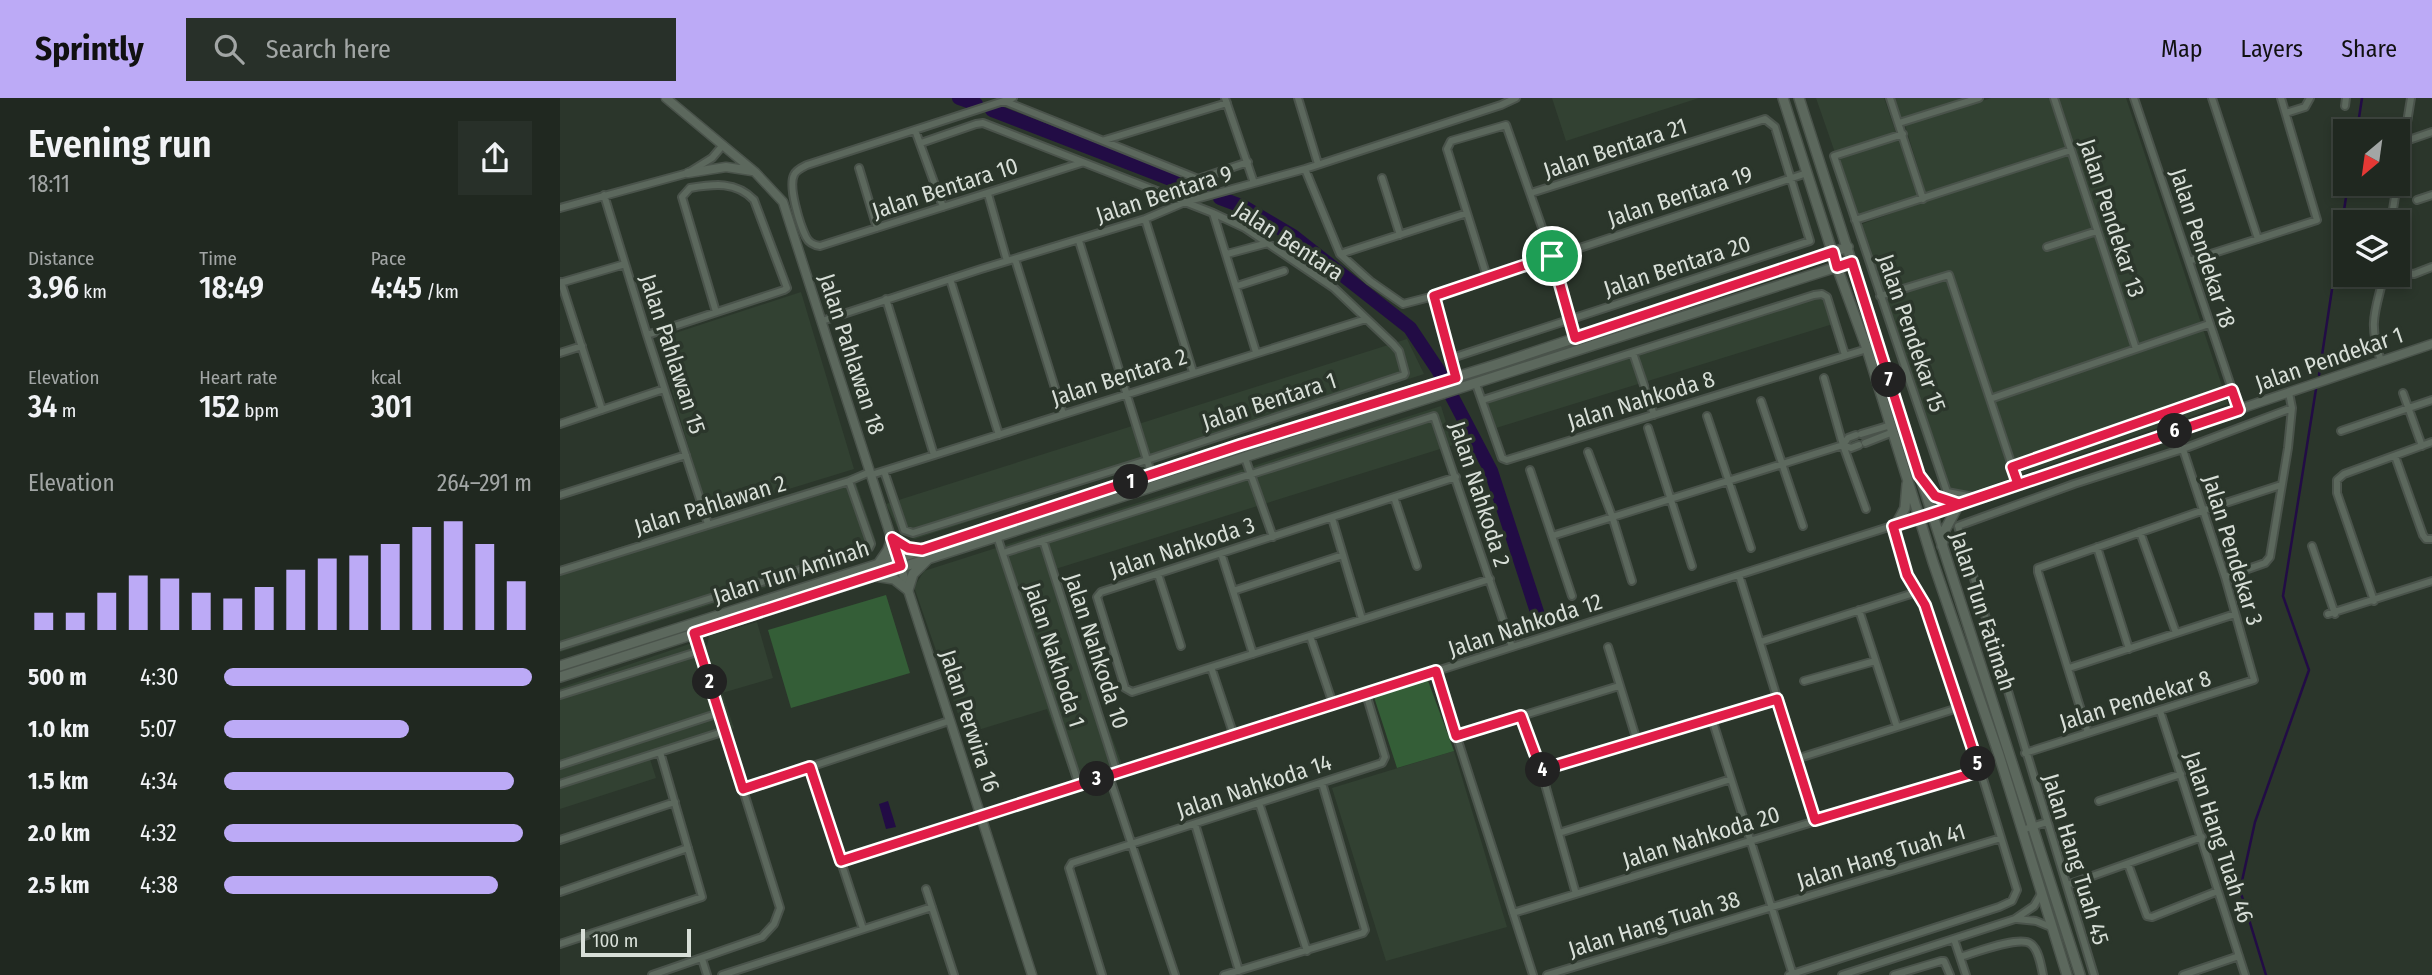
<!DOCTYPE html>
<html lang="en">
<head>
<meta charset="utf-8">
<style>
  :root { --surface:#202820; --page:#283029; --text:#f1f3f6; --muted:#a2a6a5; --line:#3d443e; --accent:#bcaaf6 }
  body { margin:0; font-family:"Fira Sans Condensed",sans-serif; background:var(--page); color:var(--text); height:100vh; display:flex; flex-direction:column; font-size:26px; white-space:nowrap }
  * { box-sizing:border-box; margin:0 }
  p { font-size:23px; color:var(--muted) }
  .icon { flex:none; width:38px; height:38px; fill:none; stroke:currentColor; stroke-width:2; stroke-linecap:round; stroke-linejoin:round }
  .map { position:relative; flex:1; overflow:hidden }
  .panel { display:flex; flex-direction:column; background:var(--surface); width:560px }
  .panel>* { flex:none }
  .needle { width:46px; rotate:209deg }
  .buttons { position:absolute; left:1773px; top:21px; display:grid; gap:14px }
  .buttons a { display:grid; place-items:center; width:77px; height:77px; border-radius:0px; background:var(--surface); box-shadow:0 4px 10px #0003,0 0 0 2px var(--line); font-size:35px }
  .scale { position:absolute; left:21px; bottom:18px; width:110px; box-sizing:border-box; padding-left:7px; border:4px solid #d8dfd8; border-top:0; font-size:19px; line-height:24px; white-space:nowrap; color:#d8dfd8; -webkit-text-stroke:5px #2b362b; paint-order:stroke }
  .pin { position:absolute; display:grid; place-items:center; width:60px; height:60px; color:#fff; margin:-30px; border:4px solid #fff; border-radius:50%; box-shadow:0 2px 7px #0007 }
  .km { position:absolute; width:35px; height:35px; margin:-18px; border-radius:50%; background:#222; color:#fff; font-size:19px; line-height:35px; text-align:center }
  .round { display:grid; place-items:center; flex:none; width:74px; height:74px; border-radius:0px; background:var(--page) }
  .summary { display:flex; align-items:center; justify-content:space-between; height:119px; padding:0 28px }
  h1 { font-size:38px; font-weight:600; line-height:52px }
  .figures { display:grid; grid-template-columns:repeat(3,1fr); gap:10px; height:119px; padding:7px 28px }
  .figures div { display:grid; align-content:center }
  .figures b { font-size:30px; font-weight:600 }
  .figures small { font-size:19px; font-weight:400 }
  .figures p { font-size:19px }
  .chart { height:196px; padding:14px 28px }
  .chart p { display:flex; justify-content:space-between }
  .chart svg { width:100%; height:126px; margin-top:7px; stroke:var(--accent); stroke-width:6 }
  ul { padding:0 28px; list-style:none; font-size:23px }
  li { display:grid; grid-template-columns:112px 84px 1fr; align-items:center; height:52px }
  li i { height:18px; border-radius:9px; background:var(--accent) }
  header { display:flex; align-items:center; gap:42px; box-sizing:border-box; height:98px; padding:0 35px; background:var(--accent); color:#111 }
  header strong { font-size:33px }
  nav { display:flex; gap:38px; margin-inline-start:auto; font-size:24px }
  .search { width:490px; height:63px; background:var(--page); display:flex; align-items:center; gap:18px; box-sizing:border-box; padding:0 24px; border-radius:0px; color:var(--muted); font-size:26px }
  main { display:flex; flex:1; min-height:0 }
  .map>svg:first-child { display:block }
  .built { fill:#324132 }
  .green { fill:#345e37 }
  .water { fill:#220c45 }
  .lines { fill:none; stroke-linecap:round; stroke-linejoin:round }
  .stream { stroke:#220c45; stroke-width:2.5 }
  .river { stroke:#220c45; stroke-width:14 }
  .minor-casing { stroke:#4a534b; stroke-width:10 }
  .tertiary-casing { stroke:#4a534b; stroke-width:11 }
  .secondary-casing { stroke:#4a534b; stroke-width:12 }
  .minor { stroke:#5c685d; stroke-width:6 }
  .tertiary { stroke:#5c685d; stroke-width:8 }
  .secondary { stroke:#5c685d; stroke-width:9 }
  .route-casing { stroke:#fff; stroke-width:14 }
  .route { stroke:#e11d48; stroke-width:9 }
  .labels { text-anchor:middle; stroke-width:7; stroke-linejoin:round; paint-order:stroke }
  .street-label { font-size:23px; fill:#d8dfd8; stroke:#2b362b }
</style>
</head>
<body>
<header>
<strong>Sprintly</strong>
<div class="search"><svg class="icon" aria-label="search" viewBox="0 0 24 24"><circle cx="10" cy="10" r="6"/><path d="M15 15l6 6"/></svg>Search here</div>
<nav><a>Map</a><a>Layers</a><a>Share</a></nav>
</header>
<main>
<section class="panel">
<div class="summary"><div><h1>Evening run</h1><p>18:11</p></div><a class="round"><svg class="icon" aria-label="share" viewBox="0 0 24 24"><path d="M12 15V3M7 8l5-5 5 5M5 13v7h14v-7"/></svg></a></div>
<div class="figures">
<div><p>Distance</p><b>3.96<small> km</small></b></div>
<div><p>Time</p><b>18:49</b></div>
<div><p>Pace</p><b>4:45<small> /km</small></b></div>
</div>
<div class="figures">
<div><p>Elevation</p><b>34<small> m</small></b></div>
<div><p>Heart rate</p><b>152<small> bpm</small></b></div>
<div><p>kcal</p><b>301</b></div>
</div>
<div class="chart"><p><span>Elevation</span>264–291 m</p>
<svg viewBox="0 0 160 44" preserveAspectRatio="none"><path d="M5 44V38M15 44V38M25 44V31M35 44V25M45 44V26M55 44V31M65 44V33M75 44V29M85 44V23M95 44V19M105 44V18M115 44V14M125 44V8M135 44V6M145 44V14M155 44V27"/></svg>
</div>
<ul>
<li><b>500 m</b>4:30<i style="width:100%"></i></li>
<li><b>1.0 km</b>5:07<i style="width:60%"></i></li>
<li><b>1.5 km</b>4:34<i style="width:94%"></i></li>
<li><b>2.0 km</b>4:32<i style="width:97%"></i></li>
<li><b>2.5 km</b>4:38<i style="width:89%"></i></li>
</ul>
</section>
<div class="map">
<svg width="1872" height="877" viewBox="0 0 1872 877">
  <rect width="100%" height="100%" fill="#2b362b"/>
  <path class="built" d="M992,0H1139L1006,43Z
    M1256,0H1324L1358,99L1297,118Z
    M1334,0H1410L1340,22Z
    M1431,0H1566L1668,306L1393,400L1382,393L1294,129L1368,102L1345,27Z
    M241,194L294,371L148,416L97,241Z
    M1254,199L1265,201L1273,226L936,330L926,304Z
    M847,241L864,276L355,441L341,437L326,406Z
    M881,308L893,347L489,473L562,666L512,681L487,611L405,636L354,489L364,473Z
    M293,376L316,443L310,457L0,554V468Z
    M197,524L213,580L162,595L174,630L89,658L96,680L0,711V590L144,541L147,548L149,538Z
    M894,653L947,829L826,863L772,690Z"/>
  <path class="green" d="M326,497L350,575L231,610L208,532Z
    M867,580L894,653L837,670L814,599Z"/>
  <path class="water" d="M328,703L336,729L326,731L319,706Z"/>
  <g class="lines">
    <path class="stream" d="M1797,33L1802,0
      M1759,277L1788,86
      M1706,877L1680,792L1695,724L1749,572L1723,498L1756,291"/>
    <path class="river" d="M399,0L416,6
      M432,12L644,94
      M660,100L684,109L733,138L850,230L878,272L931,373L978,517"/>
    <g class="minor-casing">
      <path id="minor" d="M453,0L247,67C243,69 236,72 234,77C228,89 240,127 246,139C249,145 253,147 260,148L521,65
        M665,0L694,85
        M738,0L758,66
        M1330,0L1363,101
        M1494,0L1576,251
        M1574,0L1679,312
        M1652,0L1698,141
        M444,3L638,81L688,64
        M1785,8L1786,0
        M1726,15L1745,9L1750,0
        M1339,25L1419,0
        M355,32L383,109
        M1343,36L1274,58L1387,394L1413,399
        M545,42L667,5
        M1843,44L1872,34
        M361,45L416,26L423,25L653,115L685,130L774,190L833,246L839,253L845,275L844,277L587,362L592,377
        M299,70L317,130
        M745,71L780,156L810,183L843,206L874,198L1247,75
        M1838,79L1851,0
        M822,80L840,137
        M428,96L447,163
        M44,97L87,237L148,426
        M1857,102L1872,97
        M0,110L128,75L152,60L163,47
        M653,115L696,254
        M585,121L633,274
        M1295,122L1511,52
        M1831,124L1837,86
        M1487,149L1537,133
        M667,156L708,145
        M780,156L907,115
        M455,161L503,316
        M1629,163L1757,122L1721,0
        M1838,174L1854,176L1872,169
        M927,179L887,51L891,43L946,27L992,158L1015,240
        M390,181L439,337
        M1,184L42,312
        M0,185L65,166
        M677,188L724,173
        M874,198L896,280
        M1320,198L1389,177L1458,386
        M326,201L374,357
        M262,223L421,171L585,121L625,104L745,71L941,7L956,0
        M87,237L224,192L227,190L194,102C176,83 154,86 130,90L122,99L156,214
        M0,255L22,248
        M1073,255L1094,317
        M892,260L1250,143L1215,29L1205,21L971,95
        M1821,263C1808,224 1815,215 1824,177
        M1264,280L1283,347L1306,411
        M916,286L942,360L947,362L1307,251
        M1843,295L1862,348
        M1430,301L1649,226
        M923,302L1254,197L1262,196L1267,199L1285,257
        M1201,303L1243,428
        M1147,318L1191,450
        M0,326L104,291
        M1088,330L1132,468
        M1781,333L1872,302
        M1301,336L1331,327
        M1305,345L1333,334
        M1283,347L1288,340L1296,337
        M1028,354L1052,418L1072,483
        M1835,358L1863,437L1866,441H1872
        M685,360L713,439
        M1452,370L1672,292
        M970,372L1012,498
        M324,373L344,432L353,435L587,362L519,143
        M311,377L806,221
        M896,379L541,494L537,499L565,590L572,594L930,481
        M0,397L126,357
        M834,399L857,468
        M772,420L802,521
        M1580,434L1616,535
        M437,438L519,687
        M992,438L1283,347L1291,350L1299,347
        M483,442L557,675
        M1752,448L1775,516
        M1537,449L1569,551
        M443,455L874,318L952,549
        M661,455L693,556
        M0,473L289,383L310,374
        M598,476L621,548
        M1179,477L1255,722
        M1665,479L1705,465L1710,459L1728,350L1732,310L1729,295
        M673,493L783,457
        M1814,503L1777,395V382L1784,376L1872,344
        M1299,512L1337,629
        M1768,516L1872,483
        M750,538L773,606
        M1200,544L1357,494
        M0,548L309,450L311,446L289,383
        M1048,549L1077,643
        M651,569L674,638
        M1509,570L1675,516
        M876,574L973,877
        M1244,583L1315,563
        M0,597L140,553
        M1600,613L1685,877
        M961,618L981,672L1016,796
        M1152,621L1233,877
        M1528,635L1478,474V470L1644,412L1721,387
        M896,638L1059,588
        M1465,655L1694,582L1665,479L1617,333
        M1236,661L1401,609
        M0,667L159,615
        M250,669L303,831
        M981,672L1217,601
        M549,678L615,877
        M0,686L165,633
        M183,691L389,623
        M1539,703L1621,676
        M699,705L747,853
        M635,726L679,873
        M1462,732L1487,724
        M999,735L1171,681
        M0,742L115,704
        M281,763L1360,419
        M1568,766L1587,818L1592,819L1658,793
        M1507,787L1642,739
        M366,791L394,877
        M0,794L128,750
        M953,815L1420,673
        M1457,821L1476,823L1493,830
        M1394,841L1406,877
        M0,846L142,799L100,654
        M1400,859C1414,855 1460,837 1471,846C1479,852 1481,868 1483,877
        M142,861L147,877
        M92,877L202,839L214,826L220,810L134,535
        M162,877L372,809
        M542,877L509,770L512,765L822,665L825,659L806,596
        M664,877L803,835L805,832L762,685
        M987,877L1441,740
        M1229,877L1439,809L1452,803L1457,792L1401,609L1365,507L1347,477L1333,428
        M1282,877L1455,821L1474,808L1481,796
        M1334,877L1381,863H1384L1390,877
        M1534,877L1398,428L1514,386L1623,351L1732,310
        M1623,877L1679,858"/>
    </g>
    <g class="tertiary-casing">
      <path id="tertiary" d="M106,0L195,74L223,104L472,877
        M128,75L166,69L192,73
        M1360,419L1872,246"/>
    </g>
    <g class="secondary-casing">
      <path id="secondary" d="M1223,0L1277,169L1307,251L1373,464L1439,657L1507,877
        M1239,0L1520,877
        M1363,383L1375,398L1399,406L1385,432L1382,448
        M1336,427L1345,410L1347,386
        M319,465L328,452L332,440L342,448L356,451
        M315,478L334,481L348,492L353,476L369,460
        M0,568L491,411L680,347L938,266L1288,149
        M0,579L1292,164"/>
    </g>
    <use href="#minor" class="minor"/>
    <use href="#tertiary" class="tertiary"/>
    <use href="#secondary" class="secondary"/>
  </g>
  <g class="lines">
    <g class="route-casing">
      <path id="route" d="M992,158L874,198L896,280L680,347L362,452L348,450L332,440L341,468L134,535L183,691L250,669L281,763L876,573L896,638L961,618L981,672L1217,601L1255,722L1420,673L1365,507L1347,477L1333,428L1371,416L1679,312L1672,292L1452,369L1458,386L1399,406L1375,398L1359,377L1292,164L1277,169L1273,154L1015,240L992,158"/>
    </g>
    <use href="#route" class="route"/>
  </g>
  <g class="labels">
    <g class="street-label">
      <text transform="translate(1055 50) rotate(-18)" y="8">Jalan Bentara 21</text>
      <text transform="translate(385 90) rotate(-18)" y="8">Jalan Bentara 10</text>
      <text transform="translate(604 96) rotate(-18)" y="8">Jalan Bentara 9</text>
      <text transform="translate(1120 98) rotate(-18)" y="8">Jalan Bentara 19</text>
      <text transform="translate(1552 120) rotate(72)" y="8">Jalan Pendekar 13</text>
      <text transform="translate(729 143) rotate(33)" y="8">Jalan Bentara</text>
      <text transform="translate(1643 150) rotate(72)" y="8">Jalan Pendekar 18</text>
      <text transform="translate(1117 168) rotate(-18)" y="8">Jalan Bentara 20</text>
      <text transform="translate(1352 235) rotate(71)" y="8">Jalan Pendekar 15</text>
      <text transform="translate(113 256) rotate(72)" y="8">Jalan Pahlawan 15</text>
      <text transform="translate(292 256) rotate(72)" y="8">Jalan Pahlawan 18</text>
      <text transform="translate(1769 261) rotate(-19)" y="8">Jalan Pendekar 1</text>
      <text transform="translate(559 279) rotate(-18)" y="8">Jalan Bentara 2</text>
      <text transform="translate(1081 302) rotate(-17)" y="8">Jalan Nahkoda 8</text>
      <text transform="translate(709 303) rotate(-18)" y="8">Jalan Bentara 1</text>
      <text transform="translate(920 396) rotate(72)" y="8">Jalan Nahkoda 2</text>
      <text transform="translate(150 407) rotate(-17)" y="8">Jalan Pahlawan 2</text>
      <text transform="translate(622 449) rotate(-18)" y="8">Jalan Nahkoda 3</text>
      <text transform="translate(1673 452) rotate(73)" y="8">Jalan Pendekar 3</text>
      <text transform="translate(231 474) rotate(-18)" y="8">Jalan Tun Aminah</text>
      <text transform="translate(1423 513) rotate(72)" y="8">Jalan Tun Fatimah</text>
      <text transform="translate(965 527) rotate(-18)" y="8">Jalan Nahkoda 12</text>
      <text transform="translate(537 553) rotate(72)" y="8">Jalan Nahkoda 10</text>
      <text transform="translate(495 557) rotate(72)" y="8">Jalan Nakhoda 1</text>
      <text transform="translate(1575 602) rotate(-17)" y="8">Jalan Pendekar 8</text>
      <text transform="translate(410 623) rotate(72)" y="8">Jalan Perwira 16</text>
      <text transform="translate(694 688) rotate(-18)" y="8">Jalan Nahkoda 14</text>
      <text transform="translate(1141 739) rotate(-17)" y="8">Jalan Nahkoda 20</text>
      <text transform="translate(1659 739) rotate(72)" y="8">Jalan Hang Tuah 46</text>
      <text transform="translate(1321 758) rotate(-17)" y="8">Jalan Hang Tuah 41</text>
      <text transform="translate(1516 761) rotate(73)" y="8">Jalan Hang Tuah 45</text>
      <text transform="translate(1094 826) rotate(-17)" y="8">Jalan Hang Tuah 38</text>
    </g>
  </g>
</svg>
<div class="buttons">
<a><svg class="needle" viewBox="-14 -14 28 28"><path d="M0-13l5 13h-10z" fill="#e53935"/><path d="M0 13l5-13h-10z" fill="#a2a6a5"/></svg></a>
<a><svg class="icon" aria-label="layers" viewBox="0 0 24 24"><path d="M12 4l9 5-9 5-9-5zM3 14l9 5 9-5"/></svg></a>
</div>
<div class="scale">100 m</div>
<div class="pin" style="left:992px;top:158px;background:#1e9e55"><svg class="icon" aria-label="arrive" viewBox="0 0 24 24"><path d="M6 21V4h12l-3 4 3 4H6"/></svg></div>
<b class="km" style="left:571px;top:384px">1</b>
<b class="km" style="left:150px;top:584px">2</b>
<b class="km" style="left:537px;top:681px">3</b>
<b class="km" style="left:983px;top:672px">4</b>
<b class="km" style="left:1418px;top:666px">5</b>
<b class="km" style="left:1615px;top:333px">6</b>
<b class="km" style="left:1329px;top:282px">7</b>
</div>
</main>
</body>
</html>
